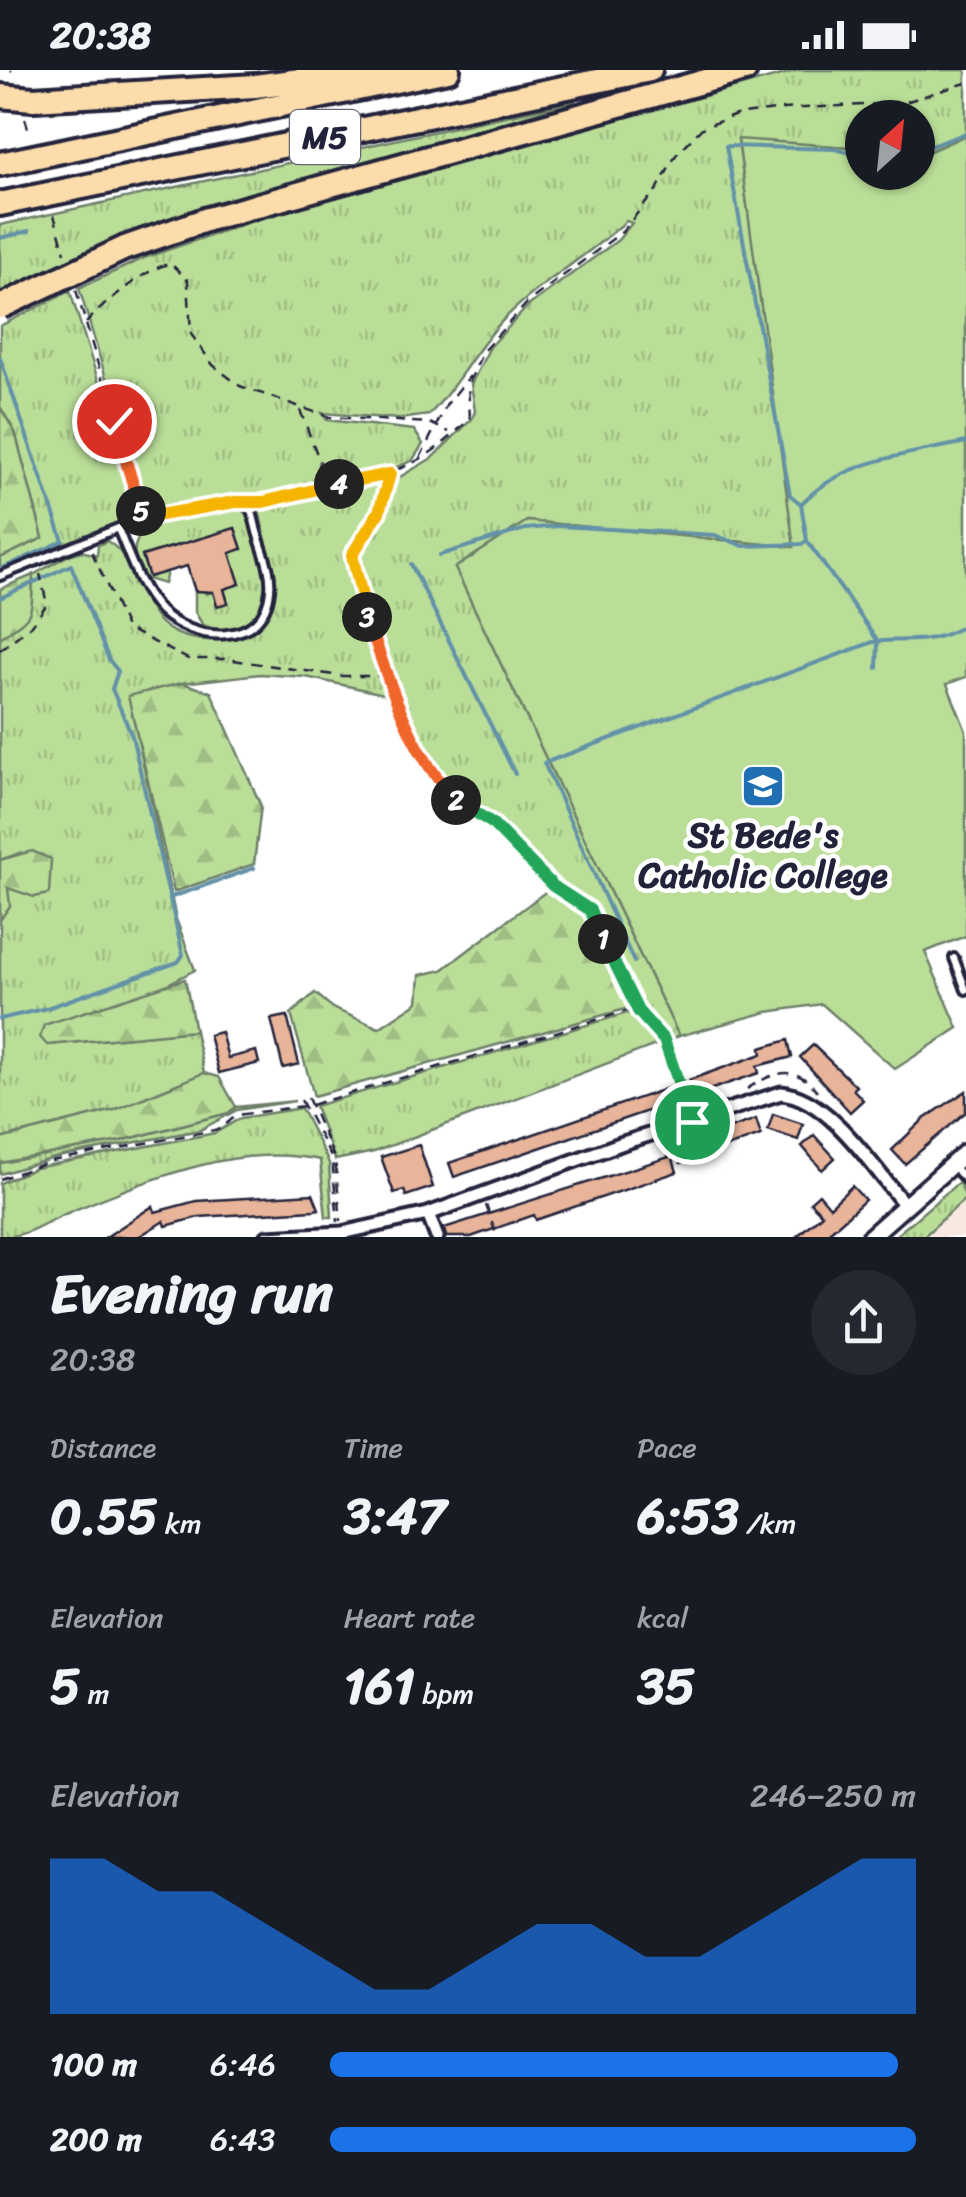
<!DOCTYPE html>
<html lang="en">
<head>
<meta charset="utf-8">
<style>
  :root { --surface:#171b24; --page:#242831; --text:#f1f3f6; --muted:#9ea1a6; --accent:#1a73e8 }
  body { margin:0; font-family:Sriracha,sans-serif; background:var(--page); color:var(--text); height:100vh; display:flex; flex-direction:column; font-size:38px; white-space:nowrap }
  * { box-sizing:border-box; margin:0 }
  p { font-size:32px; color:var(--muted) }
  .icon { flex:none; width:55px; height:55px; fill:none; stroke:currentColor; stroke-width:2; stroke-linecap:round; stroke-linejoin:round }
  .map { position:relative; height:1167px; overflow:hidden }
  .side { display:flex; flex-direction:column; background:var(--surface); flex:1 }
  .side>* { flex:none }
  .needle { width:65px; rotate:27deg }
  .controls { position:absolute; left:845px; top:30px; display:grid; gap:20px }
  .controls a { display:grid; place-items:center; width:90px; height:90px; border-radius:50%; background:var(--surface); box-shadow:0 2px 8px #0004; font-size:50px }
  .pin { position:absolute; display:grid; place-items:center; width:85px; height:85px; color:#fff; margin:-42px; border:5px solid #fff; border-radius:50%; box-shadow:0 2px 10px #0007 }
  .km { position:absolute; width:50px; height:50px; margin:-25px; border-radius:50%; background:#222; color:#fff; font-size:28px; line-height:50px; text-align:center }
  .round { display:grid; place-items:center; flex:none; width:105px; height:105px; border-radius:52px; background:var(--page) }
  .head { display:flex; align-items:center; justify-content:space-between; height:170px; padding:0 50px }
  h1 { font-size:55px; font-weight:700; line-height:75px }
  .stats { display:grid; grid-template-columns:repeat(3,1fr); gap:15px; height:170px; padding:10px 50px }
  .stats div { display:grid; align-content:center }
  .stats b { font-size:50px; font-weight:700 }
  .stats small { font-size:28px; font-weight:400 }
  .stats p { font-size:28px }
  .chart { height:280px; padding:20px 50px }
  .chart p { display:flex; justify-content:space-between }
  .chart svg { width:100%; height:180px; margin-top:10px; fill:var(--accent); opacity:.7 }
  ul { padding:0 50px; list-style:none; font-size:32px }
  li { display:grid; grid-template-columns:160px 120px 1fr; align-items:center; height:75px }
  li i { height:25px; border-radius:12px; background:var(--accent) }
  .status { display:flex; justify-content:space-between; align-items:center; height:70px; padding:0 50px; background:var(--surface); direction:ltr }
  .status svg { height:28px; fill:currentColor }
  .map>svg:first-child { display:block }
  .built { fill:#f8e8e1 }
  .grass { fill:url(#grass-tufts); stroke:#6e806a; stroke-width:2.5 }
  .forest { fill:url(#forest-firs); stroke:#6e806a; stroke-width:2.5 }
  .park { fill:#bade98; stroke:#6e806a; stroke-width:2.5 }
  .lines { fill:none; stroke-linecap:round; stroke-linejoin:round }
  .stream { stroke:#6492a8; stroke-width:4 }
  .building { fill:#e8b49a; stroke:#22223b; stroke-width:2.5 }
  .service-casing { stroke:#22223b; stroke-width:14 }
  .minor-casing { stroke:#22223b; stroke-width:19 }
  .tertiary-casing { stroke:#22223b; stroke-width:22 }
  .motorway-casing { stroke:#22223b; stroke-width:30 }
  .path { stroke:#22223b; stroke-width:2.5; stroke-dasharray:10 8; stroke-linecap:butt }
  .service { stroke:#fff; stroke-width:6 }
  .minor { stroke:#fff; stroke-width:11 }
  .tertiary { stroke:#fff; stroke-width:15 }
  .motorway { stroke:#fddcac; stroke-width:22 }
  .motorway-bridge-casing { stroke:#22223b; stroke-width:30; stroke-linecap:butt }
  .motorway-bridge { stroke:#fddcac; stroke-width:22 }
  .split-1-casing { stroke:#fff; stroke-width:20 }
  .split-2-casing { stroke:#fff; stroke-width:20 }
  .split-3-casing { stroke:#fff; stroke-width:20 }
  .split-4-casing { stroke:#fff; stroke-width:20 }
  .split-5-casing { stroke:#fff; stroke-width:20 }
  .split-6-casing { stroke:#fff; stroke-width:20 }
  .split-1 { stroke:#22a559; stroke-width:12 }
  .split-2 { stroke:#22a559; stroke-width:12 }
  .split-3 { stroke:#f0652b; stroke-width:12 }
  .split-4 { stroke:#f5b400; stroke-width:12 }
  .split-5 { stroke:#f5b400; stroke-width:12 }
  .split-6 { stroke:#f0652b; stroke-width:12 }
  .labels { text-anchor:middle; stroke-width:9; stroke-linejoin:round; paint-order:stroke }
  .shield { fill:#fff; stroke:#646476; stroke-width:2.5 }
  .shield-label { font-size:32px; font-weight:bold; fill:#22223b }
  .poi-label { font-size:35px; font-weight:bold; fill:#22223b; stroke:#fff }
</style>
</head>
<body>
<div class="status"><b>20:38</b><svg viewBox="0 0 49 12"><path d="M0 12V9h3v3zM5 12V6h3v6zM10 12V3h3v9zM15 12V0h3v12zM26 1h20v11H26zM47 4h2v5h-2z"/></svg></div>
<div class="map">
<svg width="966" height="1167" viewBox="0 0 966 1167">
  <defs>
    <pattern id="grass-tufts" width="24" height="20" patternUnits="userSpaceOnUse" patternTransform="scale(2.5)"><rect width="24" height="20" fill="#bade98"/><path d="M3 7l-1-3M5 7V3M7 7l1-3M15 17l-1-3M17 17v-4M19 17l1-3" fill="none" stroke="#a0be84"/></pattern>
    <pattern id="forest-firs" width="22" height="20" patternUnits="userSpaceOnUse" patternTransform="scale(2.5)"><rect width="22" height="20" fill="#bade98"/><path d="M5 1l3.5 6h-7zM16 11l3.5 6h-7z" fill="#a0be84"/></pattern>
  </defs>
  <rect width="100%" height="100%" fill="#fff"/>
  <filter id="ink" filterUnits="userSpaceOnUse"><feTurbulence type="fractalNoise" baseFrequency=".01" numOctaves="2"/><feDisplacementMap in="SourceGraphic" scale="20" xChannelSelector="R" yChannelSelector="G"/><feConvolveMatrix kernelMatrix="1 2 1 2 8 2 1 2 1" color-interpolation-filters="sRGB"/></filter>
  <g filter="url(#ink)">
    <path class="built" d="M966,1128V1167H923Z"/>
    <path class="grass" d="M799,0H966V65L928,82L918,81V48H862V78L738,70L795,477L527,451L455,498L679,966L671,969L648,942L636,936L596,869L594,854L573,834L548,820L485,754L441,726L411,676L396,636L384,624L306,607L260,604L182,613L129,627L176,849L195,900L48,975L195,961L204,1003L114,1040L0,1069V850L9,836L7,818L20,783L0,790V568L32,521L33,505L69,485L81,481L97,485L98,475L107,471C148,495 133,561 197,569C212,571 228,572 242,564C296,538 265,482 259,439L318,421L388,414L432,388L472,349L475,341L471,314L490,277L528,236L618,170L632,153L626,151C588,186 542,211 505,248C475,279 459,314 429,345L399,349L322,343L327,350L414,360L423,374L412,391L374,406L297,416L266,428L214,429L159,443L143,432L79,218L144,188L261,148Z
      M576,31L138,159L0,225V155Z
      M70,221L133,422L136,438L128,452L0,504V488L43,468L15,362L0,337V256Z
      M235,436L250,446C255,481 290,539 240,557C225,562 216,561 202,554L195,542V521L204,519L206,524L213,522L228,532L224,519L239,514L230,483L241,479L235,458L143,485L149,507L167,502L164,514L144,508C106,447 194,443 235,436Z
      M627,943L637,944L661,973L374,1082L335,1090L315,1036Z
      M295,1031L237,1040L200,1060L58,1087L0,1104V1093L121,1071L228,1043L236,1037Z
      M301,1038L329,1093L332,1147H326L320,1090C236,1072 149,1110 72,1141C46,1151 28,1167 0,1167V1113L35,1098L215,1063L241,1048Z
      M959,1112L966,1128L923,1167H894Z"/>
    <path class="forest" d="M0,337L15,362L43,468L0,488Z
      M33,505C31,548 36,543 0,568V519Z
      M182,613L211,622L261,736L254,794L174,822L128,626Z
      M32,781L51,789L49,824L34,827L8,818L10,836L0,850V790Z
      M548,820L587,844L596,870L636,936L314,1026L291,944L315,923L334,939L379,958L418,932L420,905L442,900Z
      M185,909L195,961L47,975L40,967L44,955Z
      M204,1003L219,1007L236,1037L228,1043L120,1071L0,1093V1069L114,1040Z"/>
    <path class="park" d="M966,65V607L947,614L966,661V866L925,882L958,958L895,999L822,934L767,942L679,966L455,498L527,451L794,477L738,69L862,78V102H918V81L928,82Z"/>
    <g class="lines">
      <path class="stream" d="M918,81L966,63
        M0,168L29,161
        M0,288L63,471L0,499
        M801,434L790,425L726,76L834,79L862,85
        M807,471L878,571L877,598
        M440,485L525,459L558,456L715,465L743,476L802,474L807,471L801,434C844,389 907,385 966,372
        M411,494L515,704
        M0,528L71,495L109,590L118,601L112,619L132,666L183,885L178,892L47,938L0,949
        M169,828L254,798
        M634,892L544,693L873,572C913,567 926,577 966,555"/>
    </g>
    <path class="building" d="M235,458L242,479L230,483L240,514L224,519L228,533L217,536L213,522L195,521L187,496L149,507L142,486Z
      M287,946L299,994L283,998L271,949Z
      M221,962L228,988L256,981L259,993L219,1003L209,965Z
      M788,970L792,987L757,996L759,1003L454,1107L449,1093L668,1018L669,1022L691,1013L689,1010L762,984L761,978Z
      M813,975L856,1016L853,1019L863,1030L850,1042L800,987Z
      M966,1021V1042L905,1094L892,1080L924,1049Z
      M773,1044L803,1054L798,1070L768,1060Z
      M756,1049L761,1065L681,1093L676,1077Z
      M814,1065L835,1088L822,1100L802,1076Z
      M419,1075L433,1117L406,1126L404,1120L394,1123L381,1087Z
      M672,1086L677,1102L536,1150L534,1145L471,1167H446L444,1158Z
      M852,1116L865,1130L841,1152L823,1167H796L822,1144L810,1132L819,1124L830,1137Z
      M313,1124L319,1139L314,1140L199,1147L166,1156L164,1151L138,1167H106L153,1136L155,1142L196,1131Z"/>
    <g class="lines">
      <g class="service-casing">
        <path id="service" d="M0,506L143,448L246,432C255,443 254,455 259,468C264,485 272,502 270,520C265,579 192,572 161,541C139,518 130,487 118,459
          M954,888L966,920
          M953,1096L966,1110"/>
      </g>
      <g class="minor-casing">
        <path id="minor" d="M428,1144L437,1167
          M267,1167L342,1163L428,1144L623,1073L781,1023C829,1027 875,1100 905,1135"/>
      </g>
      <g class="tertiary-casing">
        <path id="tertiary" d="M870,1167L966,1082"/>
      </g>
      <g class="motorway-casing">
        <path id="motorway" d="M0,26L33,29L255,16L376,0
          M0,94L448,0
          M0,134L650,0
          M208,149L745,0"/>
      </g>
      <path class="path" d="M11,0L12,1
        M25,48L29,61
        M54,145L65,183
        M76,220L140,437
        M86,253C101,236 149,195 171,194L188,210L191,264L213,295L240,316L329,347L430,353L449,362
        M300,340L320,392L314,416
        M420,388L447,334L470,306
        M389,406L379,442L352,489L385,608L440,712L459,733L492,753L553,816L590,840L638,939
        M257,432C274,431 286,423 302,419C380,403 411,410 470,348L468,315L483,281L528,232L622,162L658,118L676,85L702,58L736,45L783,39L902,33L966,13
        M92,482L126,558L188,589H227L340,606H384
        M0,580L32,555L47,534L40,504
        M747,1019C773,1002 795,993 817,1021
        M308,1028L335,1090L341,1151
        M301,1030L332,1089L338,1152
        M0,1109L52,1091L220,1059L237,1045L311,1035L633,939C668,953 677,1009 688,1041
        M486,1135L497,1167"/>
      <use href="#service" class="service"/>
      <use href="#minor" class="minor"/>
      <use href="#tertiary" class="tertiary"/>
      <use href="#motorway" class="motorway"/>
      <g class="motorway-bridge-casing">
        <path id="motorway-bridge" d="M0,237L125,178L208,149"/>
      </g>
      <use href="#motorway-bridge" class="motorway-bridge"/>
    </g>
  </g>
  <g class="lines" filter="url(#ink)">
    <g class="split-1-casing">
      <path id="split-1" d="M603,869L638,941L664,970L692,1052"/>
    </g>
    <g class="split-2-casing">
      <path id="split-2" d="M456,730L492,753L553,816L590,840L603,869"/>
    </g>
    <g class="split-3-casing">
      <path id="split-3" d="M367,547C388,609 409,682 456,730"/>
    </g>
    <g class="split-4-casing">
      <path id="split-4" d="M339,414L390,404L379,442L352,485L367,547"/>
    </g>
    <g class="split-5-casing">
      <path id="split-5" d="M141,441L143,448L235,432H263L339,414"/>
    </g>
    <g class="split-6-casing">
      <path id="split-6" d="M114,351L141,441"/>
    </g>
    <use href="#split-1" class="split-1"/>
    <use href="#split-2" class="split-2"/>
    <use href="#split-3" class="split-3"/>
    <use href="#split-4" class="split-4"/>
    <use href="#split-5" class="split-5"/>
    <use href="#split-6" class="split-6"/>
  </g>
  <defs>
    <g id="school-square" transform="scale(2.25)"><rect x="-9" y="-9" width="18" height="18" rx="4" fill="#1f6fb2" stroke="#fff"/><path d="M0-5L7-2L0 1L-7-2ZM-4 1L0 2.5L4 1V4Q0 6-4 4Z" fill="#fff"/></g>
  </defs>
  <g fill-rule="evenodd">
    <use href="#school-square" x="763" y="716"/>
  </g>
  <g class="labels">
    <rect class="shield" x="290" y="40" width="70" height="54" rx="8"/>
    <g class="shield-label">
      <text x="325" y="78">M5</text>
    </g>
    <g class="poi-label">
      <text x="763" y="777">St Bede's<tspan x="763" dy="40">Catholic College</tspan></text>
    </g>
  </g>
</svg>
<div class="controls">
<a><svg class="needle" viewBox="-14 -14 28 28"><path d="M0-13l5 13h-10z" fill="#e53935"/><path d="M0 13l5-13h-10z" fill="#9ea1a6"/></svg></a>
</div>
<div class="pin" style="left:692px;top:1052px;background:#1e9e55"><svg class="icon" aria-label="arrive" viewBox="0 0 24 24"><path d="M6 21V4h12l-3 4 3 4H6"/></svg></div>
<div class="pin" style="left:114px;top:351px;background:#d93025"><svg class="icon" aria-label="check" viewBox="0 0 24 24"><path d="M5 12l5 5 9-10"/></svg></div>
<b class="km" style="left:603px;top:869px">1</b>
<b class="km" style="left:456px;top:730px">2</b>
<b class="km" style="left:367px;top:547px">3</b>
<b class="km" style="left:339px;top:414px">4</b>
<b class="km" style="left:141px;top:441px">5</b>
</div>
<section class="side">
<div class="head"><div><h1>Evening run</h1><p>20:38</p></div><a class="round"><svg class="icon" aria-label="share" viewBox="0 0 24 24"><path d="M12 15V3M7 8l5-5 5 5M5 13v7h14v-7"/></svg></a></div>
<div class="stats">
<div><p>Distance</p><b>0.55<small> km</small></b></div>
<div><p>Time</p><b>3:47</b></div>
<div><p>Pace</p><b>6:53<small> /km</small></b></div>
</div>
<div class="stats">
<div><p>Elevation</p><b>5<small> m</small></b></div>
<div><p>Heart rate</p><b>161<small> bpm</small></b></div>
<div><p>kcal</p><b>35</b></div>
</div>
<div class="chart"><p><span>Elevation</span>246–250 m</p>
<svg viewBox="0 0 160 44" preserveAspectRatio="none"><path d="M0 44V6L10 6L20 14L30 14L40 22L50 30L60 38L70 38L80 30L90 22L100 22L110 30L120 30L130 22L140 14L150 6L160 6V44z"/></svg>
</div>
<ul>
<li><b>100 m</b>6:46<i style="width:97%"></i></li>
<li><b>200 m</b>6:43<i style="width:100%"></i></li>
</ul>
</section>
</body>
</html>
